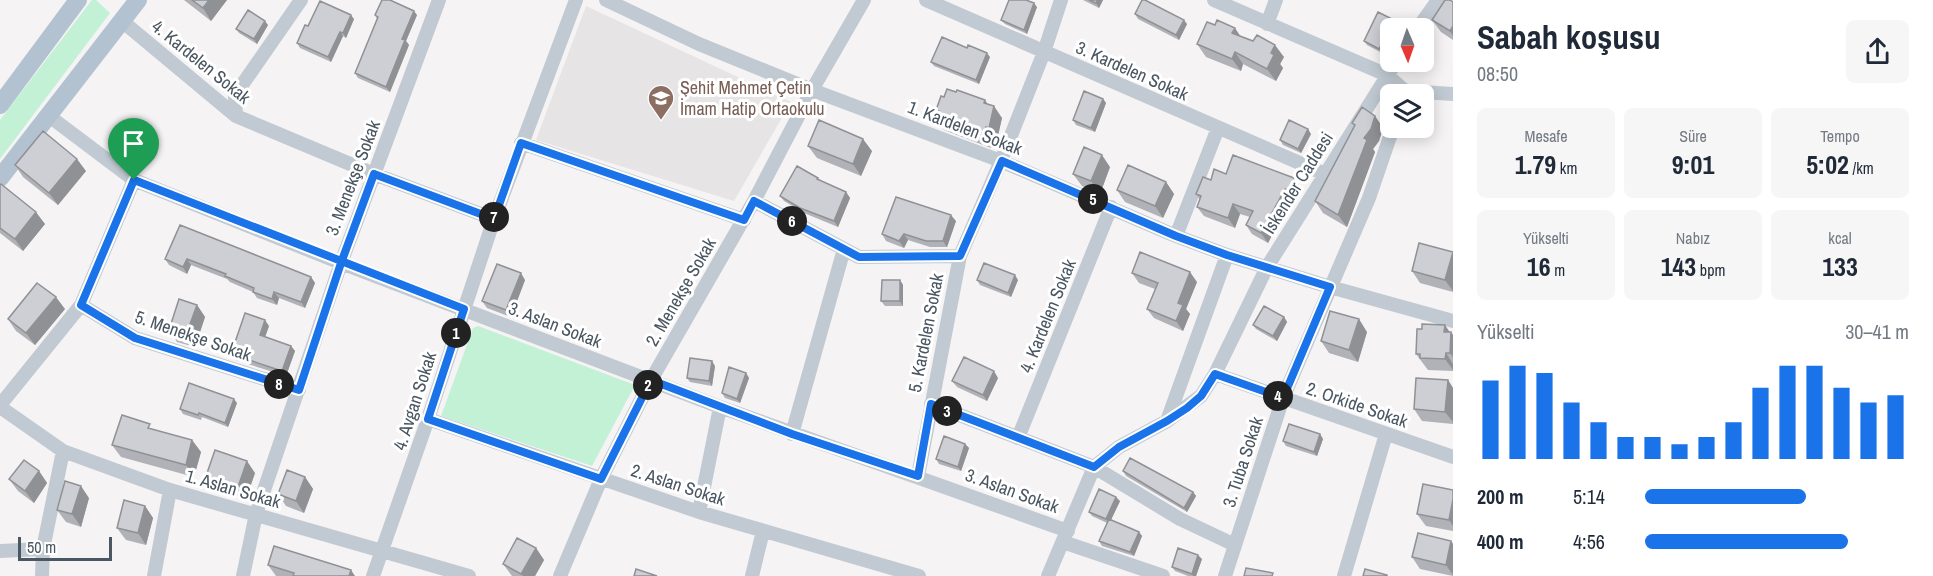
<!DOCTYPE html>
<html lang="tr">
<head>
<meta charset="utf-8">
<style>
  :root { --surface:#fff; --page:#f6f6f7; --text:#1f2937; --muted:#747a83; --accent:#1a73e8 }
  body { margin:0; font-family:"Archivo Narrow",sans-serif; background:var(--page); color:var(--text); height:100vh; display:flex; flex-direction:column; font-size:22px; white-space:nowrap }
  * { box-sizing:border-box; margin:0 }
  p { font-size:20px; color:var(--muted) }
  .icon { flex:none; width:33px; height:33px; fill:none; stroke:currentColor; stroke-width:2; stroke-linecap:round; stroke-linejoin:round }
  .map { position:relative; flex:1; overflow:hidden }
  .sheet { display:flex; flex-direction:column; background:var(--surface); width:480px }
  .sheet>* { flex:none }
  .needle { width:39px; rotate:178deg }
  .fabs { position:absolute; left:1380px; top:18px; display:grid; gap:12px }
  .fabs a { display:grid; place-items:center; width:54px; height:54px; border-radius:9px; background:var(--surface); box-shadow:0 3px 15px #0003; font-size:30px }
  .scale { position:absolute; left:18px; bottom:15px; width:94px; box-sizing:border-box; padding-left:6px; border:3px solid #4a5661; border-top:0; font-size:16px; line-height:21px; white-space:nowrap; color:#4a5661; -webkit-text-stroke:4px #fff; paint-order:stroke }
  .pin { position:absolute; display:grid; place-items:center; width:51px; height:51px; color:#fff; margin:-62px -26px; border-radius:50% 50% 50% 0; rotate:-45deg; box-shadow:0 0 6px #0007 }
  .pin .icon { rotate:45deg }
  .km { position:absolute; width:30px; height:30px; margin:-15px; border-radius:50%; background:#222; color:#fff; font-size:16px; line-height:30px; text-align:center }
  .round { display:grid; place-items:center; flex:none; width:63px; height:63px; border-radius:9px; background:var(--page) }
  .summary { display:flex; align-items:center; justify-content:space-between; height:102px; padding:0 24px }
  h1 { font-size:33px; font-weight:700; line-height:45px }
  .metrics { display:grid; grid-template-columns:repeat(3,1fr); gap:9px; height:102px; padding:6px 24px }
  .metrics div { display:grid; align-content:center; border-radius:9px; background:var(--page); text-align:center }
  .metrics b { font-size:26px; font-weight:700 }
  .metrics small { font-size:16px; font-weight:400 }
  .metrics p { font-size:16px }
  .chart { height:168px; padding:12px 24px }
  .chart p { display:flex; justify-content:space-between }
  .chart svg { width:100%; height:108px; margin-top:6px; stroke:var(--accent); stroke-width:6 }
  ul { padding:0 24px; list-style:none; font-size:20px }
  li { display:grid; grid-template-columns:96px 72px 1fr; align-items:center; height:45px }
  li i { height:15px; border-radius:8px; background:var(--accent) }
  main { display:flex; flex:1; min-height:0 }
  .map>svg:first-child { display:block }
  .education { fill:#e6e4e5 }
  .green { fill:#c3f1d5 }
  .lines { fill:none; stroke-linecap:round; stroke-linejoin:round }
  .minor { stroke:#c1cad2; stroke-width:14 }
  .major { stroke:#b3c2d1; stroke-width:18 }
  .wall { fill:#b0b2b7 }
  .shaded-wall { fill:#909195 }
  .building { fill:#cdcfd5; stroke:#909195; stroke-width:1.5 }
  .route-casing { stroke:#fff; stroke-width:12 }
  .route { stroke:#1a73e8; stroke-width:8 }
  .labels { text-anchor:middle; stroke-width:6; stroke-linejoin:round; paint-order:stroke }
  .street-label { font-size:18px; fill:#4a5661; stroke:#fff }
  .education-label { font-size:18px; fill:#785e54; stroke:#fff; text-anchor:start }
</style>
</head>
<body>
<main>
<div class="map">
<svg width="1453" height="576" viewBox="0 0 1453 576">
  <rect width="100%" height="100%" fill="#f5f3f3"/>
  <path class="education" d="M586,6L791,102L734,201L536,140Z"/>
  <path class="green" d="M92,0H96L110,13L0,159V120Z
    M478,326L635,385L592,466L441,416L473,328Z"/>
  <g class="lines">
    <path class="minor" d="M606,0L699,44L812,90L1001,161L1176,236L1227,255L1330,287L1453,321
      M926,0L1325,174
      M1214,0L1387,75L1405,91L1453,94
      M122,21L236,116L374,174L494,219
      M1267,24L1276,0
      M1418,28L1438,0
      M49,116L134,180L341,263L720,407L1068,531
      M236,116L235,95L301,0
      M521,143L744,220
      M754,201L859,257L960,256
      M1176,236L1218,128
      M81,305L135,338L299,390
      M1215,374L1453,457
      M931,404L1094,467L1180,519L1235,545
      M0,405L81,305L134,180
      M0,407L63,451L170,490L469,576
      M428,419L699,512L919,576
      M1167,421L1227,255
      M792,434L844,249
      M1018,438L1111,207
      M918,476L960,256L1001,161L1044,52L1061,0
      M699,512L720,407
      M1063,542L1163,576
      M0,551L43,549
      M42,576L43,549L63,451
      M154,576L170,490
      M243,576L256,514L341,263L439,0
      M373,576L428,419L494,219L576,0
      M560,576L601,479L651,380L754,201L812,90L864,0
      M752,576L763,531
      M1048,576L1094,467L1119,447L1167,421L1201,396L1215,374L1267,267L1396,62
      M1225,576L1283,398L1369,198L1393,128
      M1344,576L1386,434"/>
    <path class="major" d="M0,105L78,0
      M0,178L138,0"/>
  </g>
  <path class="wall" d="M184,0H227L211,21Z
    M1083,0H1103L1099,8Z
    M1453,2V40L1441,32L1432,20Z
    M1037,7L1027,34L1005,24L1001,20Z
    M1135,14L1187,24L1179,40L1138,19Z
    M375,15H417L406,41L409,45L390,92L358,78L355,73L377,19Z
    M354,19L346,38L343,36L331,62L300,48L297,43L308,26Z
    M1397,24L1390,28V37L1382,53L1367,45L1364,41Z
    M268,25L257,44L239,33L236,29Z
    M1240,36L1284,57L1280,64L1283,68L1276,81L1243,64L1241,71L1206,57L1197,44Z
    M967,48L990,57L979,84L934,66L931,62Z
    M944,97L987,104L1002,118L997,140L994,139L991,148L944,130L936,118L938,113L936,110Z
    M1103,99L1106,103L1095,132L1076,125L1073,120Z
    M1375,116L1383,128L1379,141L1373,149L1375,152L1347,227L1323,213L1315,201L1354,126L1352,123Z
    M1311,134L1301,153L1283,145L1280,140Z
    M808,146L872,151L861,176L817,158Z
    M15,165L86,171L58,205L23,177Z
    M1110,167L1100,194L1082,186L1073,174Z
    M1226,174L1301,188L1296,200L1291,198L1268,243L1252,234L1246,225L1250,217L1240,214L1235,228L1204,216L1197,207L1200,200L1196,194L1211,180Z
    M818,178L820,181L846,192L850,198L838,227L804,213L784,201L780,196Z
    M1166,182L1174,194L1163,218L1125,202L1117,190Z
    M0,185L45,224L23,251L0,233Z
    M956,221L947,247H930L908,240L904,248L886,241L882,234Z
    M180,225L311,277L315,283L305,308L279,298L277,305L257,298L253,292L230,282L227,279L191,265L187,274L169,265L165,259Z
    M1453,252V292L1420,283L1412,271Z
    M1132,273L1197,282L1186,309L1190,314L1183,331L1154,318L1147,309L1155,289L1139,283Z
    M525,280L511,317L487,308L482,301Z
    M900,280L903,285V306H885L881,301Z
    M977,280H1018L1011,297L980,285Z
    M197,305L205,317L195,347L177,342L169,330Z
    M65,309L35,345L16,331L8,319Z
    M1284,317L1287,322L1277,341L1256,329L1253,325Z
    M269,326L265,337L291,346L295,351L286,376L235,360L231,354Z
    M1367,332L1358,362L1329,353L1321,341Z
    M1450,332H1451L1453,335V371L1428,370L1416,354Z
    M715,366L712,386L690,382L687,378Z
    M746,373L749,378L740,403L725,398L722,393Z
    M998,378L987,401L957,387L952,381Z
    M1448,380L1453,388V424L1422,421L1414,409Z
    M237,403L228,427L202,417L201,420L183,414L180,409Z
    M1320,434L1323,439L1317,456L1286,446L1283,441Z
    M192,440L201,452L194,477L121,457L112,445Z
    M965,444L969,448L961,471L939,464L936,459Z
    M39,471L47,483L34,503L18,491L9,479Z
    M1123,471L1193,492L1196,496L1187,512L1126,476Z
    M255,473L246,499L214,488L206,476Z
    M305,477L313,489L304,513L286,506L278,494Z
    M1453,490V531L1426,526L1417,514Z
    M89,498L81,527L66,522L57,510Z
    M1120,501L1111,520L1139,532L1142,536L1134,556L1102,546L1099,541L1107,523L1092,516L1089,512Z
    M145,506L153,518L146,545L126,540L117,528Z
    M1451,541L1453,544V576L1420,569L1412,557Z
    M536,548L544,560L535,576H512L503,564Z
    M1202,559L1196,576H1188L1175,571L1172,567Z
    M268,565L355,576H276Z"/>
  <path class="shaded-wall" d="M209,0H227L211,21L203,8Z
    M1098,0H1103L1099,8L1096,3Z
    M1034,3L1037,7L1027,34L1024,30Z
    M414,11L417,15L406,41L409,45L390,92L386,87L402,39Z
    M351,15L354,19L346,38L343,33Z
    M1184,20L1187,24L1179,40L1176,35Z
    M1394,20L1397,24L1395,28H1390V37L1382,53L1379,49Z
    M265,21L268,25L257,44L254,39Z
    M1453,26V36L1450,31Z
    M1235,28L1243,40L1232,33Z
    M340,32L343,36L331,62L328,57Z
    M1275,45L1284,57L1280,64L1283,68L1276,81L1267,69L1271,53Z
    M1235,52L1243,64L1241,71L1232,59Z
    M987,53L990,57L979,84L976,80Z
    M1103,99L1106,103L1095,132L1091,128Z
    M985,100L993,112L994,106L1002,118L997,140L989,128L984,103Z
    M1375,116L1383,128L1379,141L1373,149L1375,152L1347,227L1338,215L1364,138Z
    M986,127L994,139L991,148L983,136Z
    M1308,129L1311,134L1301,153L1298,149Z
    M863,139L872,151L861,176L853,164Z
    M1102,155L1110,167L1100,194L1091,181Z
    M77,159L86,171L58,205L49,193Z
    M1294,178L1301,188L1296,200L1290,190Z
    M1166,182L1174,194L1163,218L1155,206Z
    M1285,189L1291,198L1268,243L1261,233Z
    M846,192L850,198L838,227L834,221Z
    M1233,204L1240,214L1235,228L1228,218Z
    M36,212L45,224L23,251L15,239Z
    M951,215L956,221L947,247L943,241Z
    M904,234L908,240L904,248L899,241Z
    M1453,252V291L1445,280Z
    M187,259L191,265L187,274L183,267Z
    M1190,272L1197,282L1186,309L1190,314L1183,331L1176,321L1178,303Z
    M521,273L525,280L511,317L506,310Z
    M1015,275L1018,280L1011,297L1008,293Z
    M311,277L315,283L305,308L301,302Z
    M900,280L903,285V306L900,301Z
    M274,292L279,298L277,305L272,299Z
    M56,297L65,309L35,345L26,333Z
    M197,305L205,317L195,347L186,335Z
    M1284,317L1287,322L1277,341L1273,336Z
    M1359,319L1367,332L1358,362L1349,350Z
    M265,320L269,326L264,340L260,335Z
    M1445,325L1451,334V332L1453,335V357L1450,353L1444,332Z
    M291,346L295,351L286,376L282,371Z
    M1446,353L1453,364V370L1445,359Z
    M712,361L715,366L712,386L709,381Z
    M994,371L998,378L987,401L983,395Z
    M746,373L749,378L740,403L737,399Z
    M1448,380L1453,388V422L1445,412Z
    M234,399L237,403L228,427L225,423Z
    M1320,434L1323,439L1317,456L1314,452Z
    M192,440L201,452L194,477L186,465Z
    M965,444L969,448L961,471L958,467Z
    M247,461L255,473L246,499L238,487Z
    M39,471L47,483L34,503L25,491Z
    M305,477L313,489L304,513L296,501Z
    M81,486L89,498L81,527L72,514Z
    M1193,492L1196,496L1187,512L1184,508Z
    M1116,497L1120,501L1109,524L1106,519Z
    M1453,499V526L1449,520Z
    M145,506L153,518L146,545L138,533Z
    M1139,532L1142,536L1134,556L1130,552Z
    M1451,541L1453,544V575L1446,565Z
    M536,548L544,560L535,576H523L521,574Z
    M1198,555L1202,559L1196,576H1193L1192,574Z
    M351,570L355,576H349Z"/>
  <path class="building" d="M192,0H209L203,8Z
    M382,0H390L414,11L402,39L405,40L386,87L355,73L378,17L375,15Z
    M1009,0H1026L1034,3L1024,30L1001,20Z
    M1089,0H1098L1096,3Z
    M1142,0H1145L1184,20L1176,35L1135,14Z
    M1445,0H1450L1453,2V26L1450,31L1432,20Z
    M320,1L351,15L343,33L340,32L328,57L297,43L305,25L308,26Z
    M248,10L265,21L254,39L236,29Z
    M1378,12L1394,20L1379,49L1364,41Z
    M1217,20L1235,28L1232,33L1253,41L1257,35L1275,45L1271,53L1274,55L1267,69L1235,52L1232,59L1197,44L1207,22L1215,25Z
    M942,37L967,48L968,45L987,53L976,80L931,62Z
    M947,89L956,92L957,90L985,100L984,103L994,106L989,128L986,127L983,136L936,118L939,111L936,110L941,96L944,97Z
    M1084,91L1103,99L1091,128L1073,120Z
    M1362,107L1375,116L1371,129L1364,138L1367,140L1338,215L1315,201L1355,125L1352,123Z
    M819,120L863,139L853,164L808,146Z
    M1289,120L1308,129L1298,149L1280,140Z
    M43,131L77,159L49,193L15,165Z
    M1084,147L1102,155L1091,181L1073,174Z
    M1233,155L1294,178L1290,190L1285,189L1261,233L1246,225L1253,211L1233,204L1228,218L1197,207L1201,196L1196,194L1203,177L1211,180L1214,169L1226,174Z
    M1128,165L1166,182L1155,206L1117,190Z
    M797,166L818,178L817,179L846,192L834,221L800,208L780,196Z
    M1,184L36,212L15,239L0,228V185Z
    M896,197L951,215L943,241H926L904,234L899,241L882,234Z
    M180,225L311,277L301,302L274,292L272,299L253,292L254,288L225,276L226,274L187,259L183,267L165,259Z
    M1419,243L1453,252L1445,280L1412,271Z
    M1140,252L1190,272L1178,303L1183,305L1176,321L1147,309L1158,283L1132,273Z
    M984,263L1015,275L1008,293L977,280Z
    M497,264L521,273L506,310L482,301Z
    M882,280H900V301H881Z
    M37,283L56,297L26,333L8,319Z
    M179,299L197,305L186,335L169,330Z
    M1264,306L1284,317L1273,336L1253,325Z
    M1330,311L1359,319L1349,350L1321,341Z
    M245,313L265,320L260,335L291,346L282,371L231,354Z
    M1422,324L1445,325L1444,332H1451L1450,353H1446L1445,359L1420,358V354H1416L1417,329H1422Z
    M964,357L994,371L983,395L952,381Z
    M690,358L712,361L709,381L687,378Z
    M729,367L746,373L737,399L722,393Z
    M1416,378L1448,380L1445,412L1414,409Z
    M189,383L234,399L225,423L199,413L198,415L180,409Z
    M122,415L150,424L148,428L192,440L186,465L112,445Z
    M1289,424L1320,434L1314,452L1283,441Z
    M944,436L965,444L958,467L936,459Z
    M215,450L247,461L238,487L206,476Z
    M1130,458L1193,492L1184,508L1123,471Z
    M24,460L39,471L25,491L9,479Z
    M287,470L305,477L296,501L278,494Z
    M65,481L81,486L72,514L57,510Z
    M1423,484L1453,490V499L1449,520L1417,514Z
    M1099,489L1116,497L1106,519L1089,512Z
    M124,500L145,506L138,533L117,528Z
    M1109,519L1139,532L1130,552L1099,541Z
    M1418,533L1451,541L1446,565L1412,557Z
    M517,538L536,548L521,574L503,564Z
    M274,546L351,570L349,576H293L294,573L268,565Z
    M1178,548L1198,555L1192,574L1172,567Z
    M1246,568L1273,573L1272,576H1244Z
    M636,569L657,576H634Z
    M1365,569L1387,575V576H1363Z"/>
  <g class="lines">
    <g class="route-casing">
      <path id="route" d="M134,180L464,309L428,419L601,479L651,380L792,434L918,476L931,404L1094,467L1119,447L1167,421L1187,408L1201,396L1215,374L1283,398L1330,287L1227,255L1176,236L1002,161L960,256L859,257L754,201L744,220L521,143L494,219L374,174L341,263L299,390L135,338L81,305L134,180"/>
    </g>
    <use href="#route" class="route"/>
  </g>
  <defs>
    <g id="school-pin" transform="scale(1.35)"><path d="M0 17L-7.5 6A9.5 9.5 0 1 1 7.5 6Z" fill="#8d6e63" stroke="#fff"/><path d="M0-5L7-2L0 1L-7-2ZM-4 1L0 2.5L4 1V4Q0 6-4 4Z" fill="#fff"/></g>
  </defs>
  <g fill-rule="evenodd">
    <use href="#school-pin" x="661" y="98"/>
  </g>
  <g class="labels">
    <g class="street-label">
      <text transform="translate(201 62) rotate(39)" y="6">4. Kardelen Sokak</text>
      <text transform="translate(1132 71) rotate(24)" y="6">3. Kardelen Sokak</text>
      <text transform="translate(965 128) rotate(21)" y="6">1. Kardelen Sokak</text>
      <text transform="translate(353 178) rotate(-69)" y="6">3. Menekşe Sokak</text>
      <text transform="translate(1298 183) rotate(-58)" y="6">İskender Caddesi</text>
      <text transform="translate(681 292) rotate(-60)" y="6">2. Menekşe Sokak</text>
      <text transform="translate(1048 316) rotate(-68)" y="6">4. Kardelen Sokak</text>
      <text transform="translate(555 325) rotate(21)" y="6">3. Aslan Sokak</text>
      <text transform="translate(926 333) rotate(-79)" y="6">5. Kardelen Sokak</text>
      <text transform="translate(193 336) rotate(19)" y="6">5. Menekşe Sokak</text>
      <text transform="translate(415 401) rotate(-72)" y="6">4. Avgan Sokak</text>
      <text transform="translate(1357 405) rotate(19)" y="6">2. Orkide Sokak</text>
      <text transform="translate(1243 462) rotate(-72)" y="6">3. Tuba Sokak</text>
      <text transform="translate(678 485) rotate(18)" y="6">2. Aslan Sokak</text>
      <text transform="translate(233 489) rotate(16)" y="6">1. Aslan Sokak</text>
      <text transform="translate(1012 491) rotate(20)" y="6">3. Aslan Sokak</text>
    </g>
    <g class="education-label">
      <text x="680" y="94">Şehit Mehmet Çetin<tspan x="680" dy="21">İmam Hatip Ortaokulu</tspan></text>
    </g>
  </g>
</svg>
<div class="fabs">
<a><svg class="needle" viewBox="-14 -14 28 28"><path d="M0-13l5 13h-10z" fill="#e53935"/><path d="M0 13l5-13h-10z" fill="#747a83"/></svg></a>
<a><svg class="icon" aria-label="layers" viewBox="0 0 24 24"><path d="M12 4l9 5-9 5-9-5zM3 14l9 5 9-5"/></svg></a>
</div>
<div class="scale">50 m</div>
<div class="pin" style="left:134px;top:180px;background:#1e9e55"><svg class="icon" aria-label="arrive" viewBox="0 0 24 24"><path d="M6 21V4h12l-3 4 3 4H6"/></svg></div>
<b class="km" style="left:456px;top:333px">1</b>
<b class="km" style="left:648px;top:385px">2</b>
<b class="km" style="left:947px;top:411px">3</b>
<b class="km" style="left:1278px;top:396px">4</b>
<b class="km" style="left:1093px;top:199px">5</b>
<b class="km" style="left:792px;top:221px">6</b>
<b class="km" style="left:494px;top:217px">7</b>
<b class="km" style="left:279px;top:384px">8</b>
</div>
<section class="sheet">
<div class="summary"><div><h1>Sabah koşusu</h1><p>08:50</p></div><a class="round"><svg class="icon" aria-label="share" viewBox="0 0 24 24"><path d="M12 15V3M7 8l5-5 5 5M5 13v7h14v-7"/></svg></a></div>
<div class="metrics">
<div><p>Mesafe</p><b>1.79<small> km</small></b></div>
<div><p>Süre</p><b>9:01</b></div>
<div><p>Tempo</p><b>5:02<small> /km</small></b></div>
</div>
<div class="metrics">
<div><p>Yükselti</p><b>16<small> m</small></b></div>
<div><p>Nabız</p><b>143<small> bpm</small></b></div>
<div><p>kcal</p><b>133</b></div>
</div>
<div class="chart"><p><span>Yükselti</span>30–41 m</p>
<svg viewBox="0 0 160 44" preserveAspectRatio="none"><path d="M5 44V12M15 44V6M25 44V9M35 44V21M45 44V29M55 44V35M65 44V35M75 44V38M85 44V35M95 44V29M105 44V15M115 44V6M125 44V6M135 44V15M145 44V21M155 44V18"/></svg>
</div>
<ul>
<li><b>200 m</b>5:14<i style="width:61%"></i></li>
<li><b>400 m</b>4:56<i style="width:77%"></i></li>
</ul>
</section>
</main>
</body>
</html>
